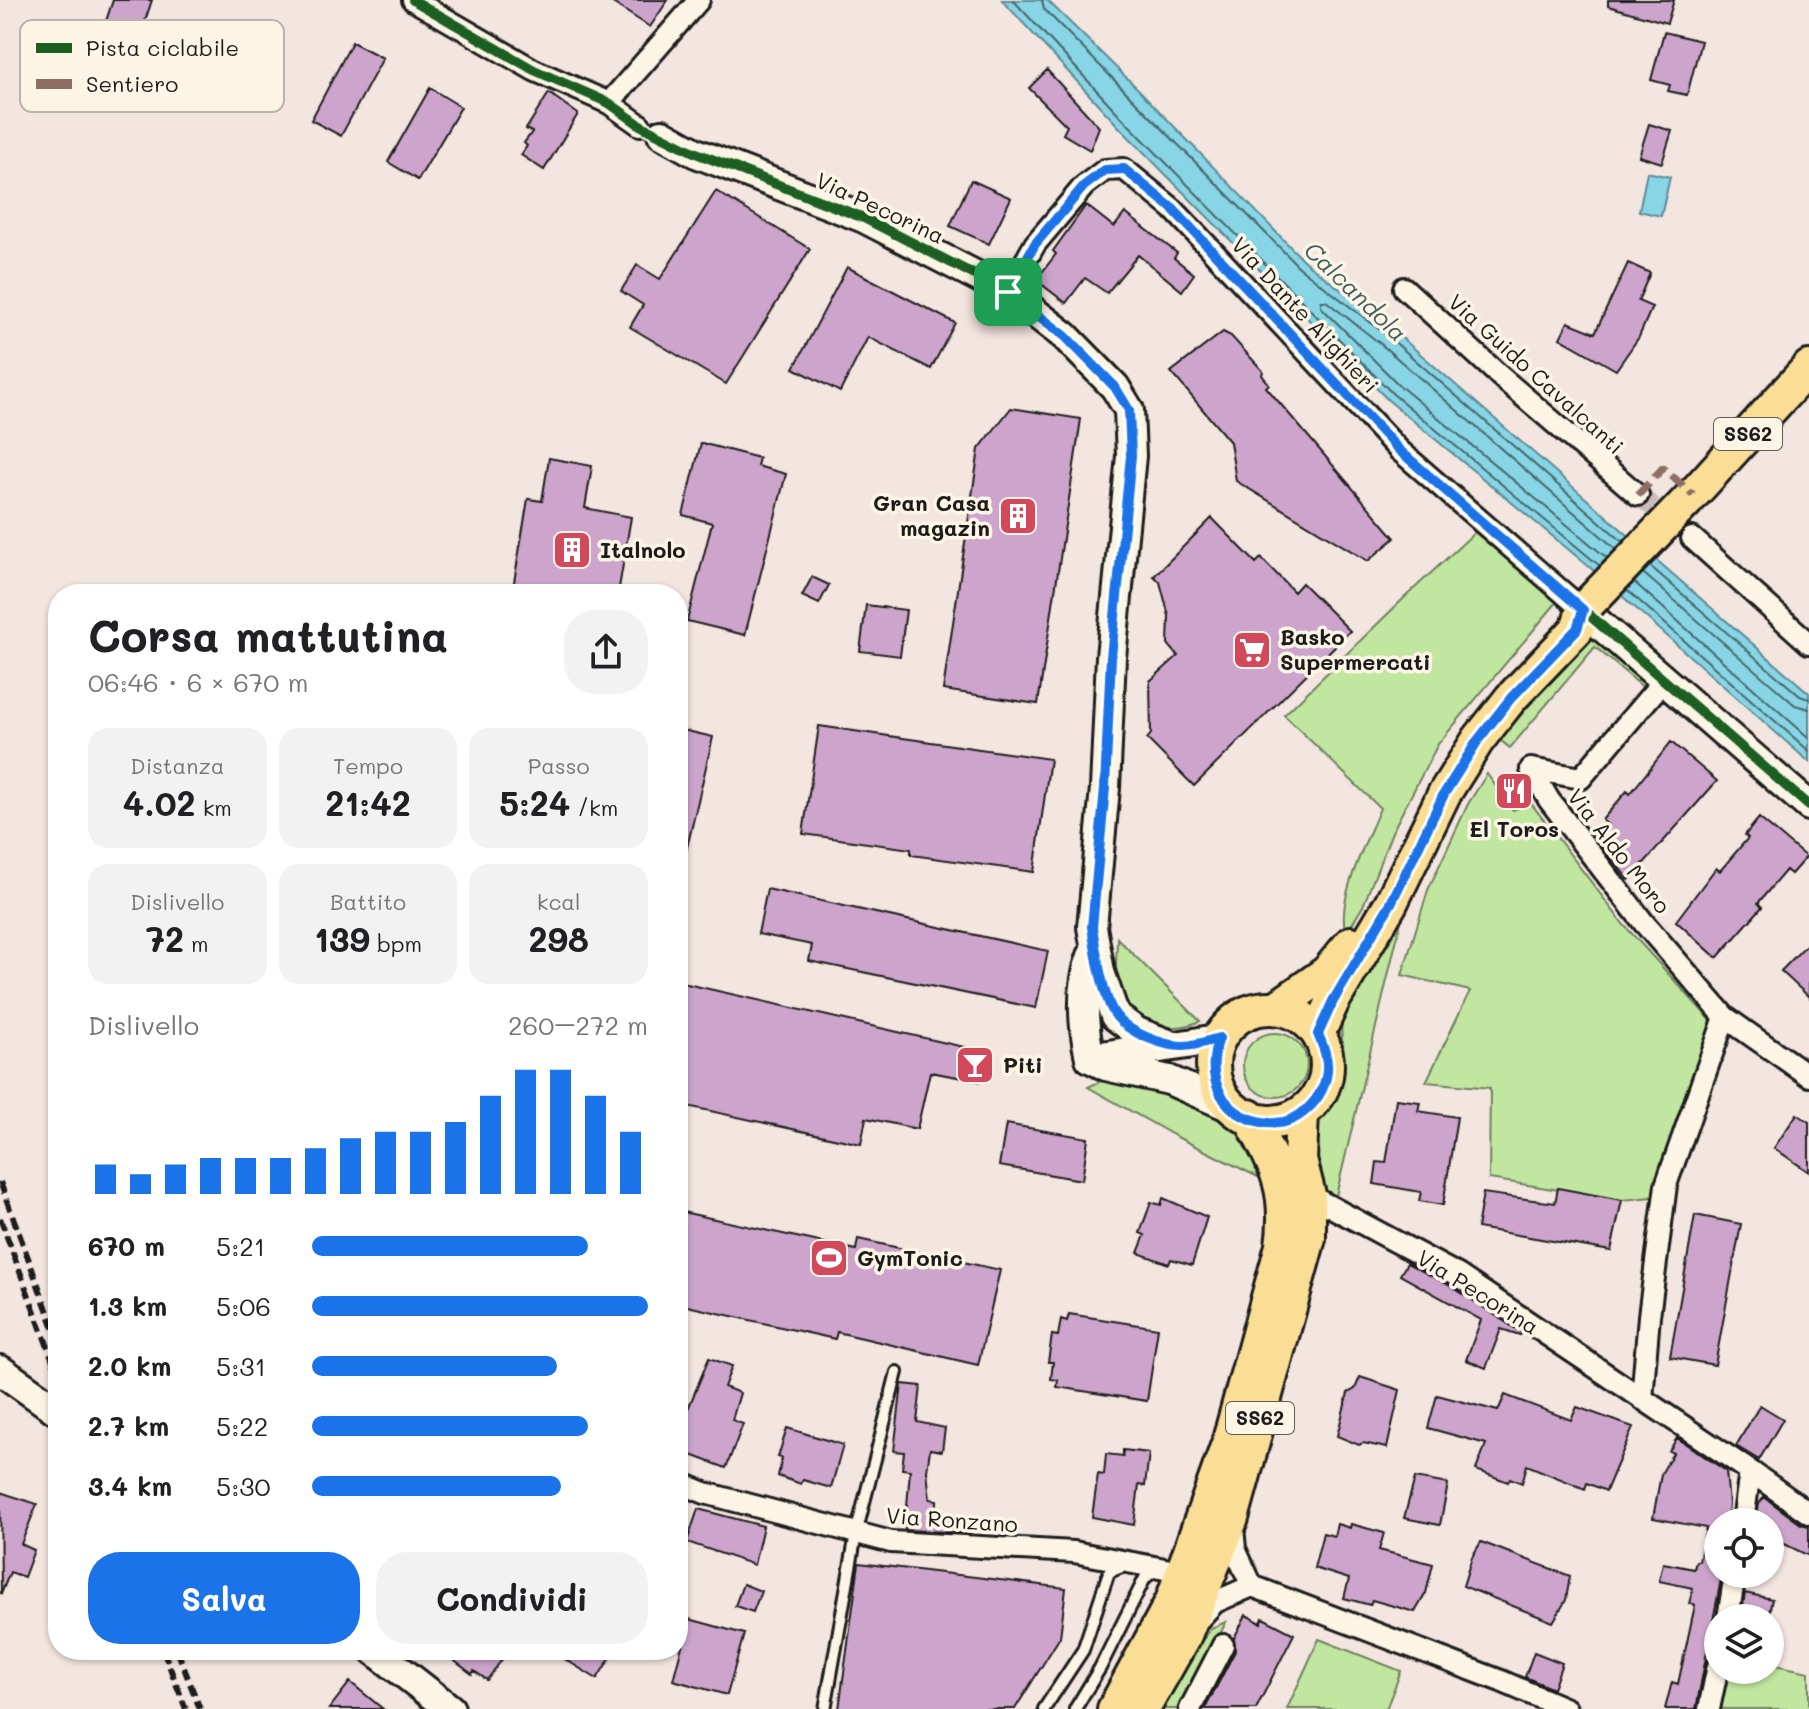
<!DOCTYPE html>
<html lang="it">
<head>
<meta charset="utf-8">
<style>
  :root { --surface:#fff; --page:#f2f2f2; --text:#202124; --muted:#757577; --accent:#1a73e8 }
  body { margin:0; font-family:Mali,sans-serif; background:var(--page); color:var(--text); height:100vh; display:flex; flex-direction:column; font-size:30px; white-space:nowrap }
  * { box-sizing:border-box; margin:0 }
  p { font-size:26px; color:var(--muted) }
  .icon { flex:none; width:44px; height:44px; fill:none; stroke:currentColor; stroke-width:2; stroke-linecap:round; stroke-linejoin:round }
  .map { position:relative; flex:1; overflow:hidden }
  .side { position:absolute; left:48px; top:584px; width:640px; height:1076px; display:flex; flex-direction:column; background:var(--surface); border-radius:32px; box-shadow:0 2px 6px #0004 }
  .side>* { flex:none }
  .fabs { position:absolute; left:1704px; top:1508px; display:grid; gap:16px }
  .fabs a { display:grid; place-items:center; width:80px; height:80px; border-radius:50%; background:var(--surface); box-shadow:0 2px 6px #0004; font-size:40px }
  .pin { position:absolute; display:grid; place-items:center; width:68px; height:68px; color:#fff; margin:-34px; border-radius:16px; box-shadow:0 4px 12px #0006 }
  .round { display:grid; place-items:center; flex:none; width:84px; height:84px; border-radius:32px; background:var(--page) }
  .headline { display:flex; align-items:center; justify-content:space-between; height:136px; padding:0 40px }
  h1 { font-size:44px; font-weight:700; line-height:60px }
  .stats { display:grid; grid-template-columns:repeat(3,1fr); gap:12px; height:136px; padding:8px 40px }
  .stats div { display:grid; align-content:center; border-radius:20px; background:var(--page); text-align:center }
  .stats b { font-size:34px; font-weight:700 }
  .stats small { font-size:22px; font-weight:400 }
  .stats p { font-size:22px }
  .chart { height:224px; padding:16px 40px }
  .chart p { display:flex; justify-content:space-between }
  .chart svg { width:100%; height:144px; margin-top:8px; stroke:var(--accent); stroke-width:6 }
  .action { display:flex; gap:16px; margin-top:auto; padding:16px 40px }
  .action a { flex:1; height:92px; border-radius:32px; background:var(--accent); color:#fff; font-size:32px; font-weight:700; line-height:92px; text-align:center }
  .action a+a { background:var(--page); color:var(--text) }
  ul { padding:0 40px; list-style:none; font-size:26px }
  li { display:grid; grid-template-columns:128px 96px 1fr; align-items:center; height:60px }
  li i { height:20px; border-radius:10px; background:var(--accent) }
  .map>svg:first-child { display:block }
  .green { fill:#c1e6a0; stroke:#6e815e; stroke-width:2 }
  .water { fill:#87d5e5; stroke:#5c8b95; stroke-width:2 }
  .lines { fill:none; stroke-linecap:round; stroke-linejoin:round }
  .shore { stroke:#47666c; stroke-width:2 }
  .building { fill:#cda5cc; stroke:#1c1c1c; stroke-width:2 }
  .street-tunnel { stroke:#c8bdb9; stroke-width:20; stroke-dasharray:20 10; stroke-linecap:butt }
  .lane-casing { stroke:#1c1c1c; stroke-width:16 }
  .street-casing { stroke:#1c1c1c; stroke-width:26 }
  .secondary-casing { stroke:#1c1c1c; stroke-width:34 }
  .primary-casing { stroke:#1c1c1c; stroke-width:38 }
  .lane { stroke:#fcf5e5; stroke-width:10 }
  .street { stroke:#fcf5e5; stroke-width:20 }
  .secondary { stroke:#fcf5e5; stroke-width:28 }
  .primary { stroke:#fbde96; stroke-width:32 }
  .rail { stroke:#1c1c1c; stroke-width:6; stroke-dasharray:12 6; stroke-linecap:butt }
  .primary-bridge-casing { stroke:#1c1c1c; stroke-width:38; stroke-linecap:butt }
  .primary-bridge { stroke:#fbde96; stroke-width:32 }
  .quiet { stroke:#8d6e63; stroke-width:8; stroke-dasharray:16 8; stroke-linecap:butt }
  .cycleway-casing { stroke:#fcf5e5; stroke-width:15 }
  .cycleway { stroke:#1b5e20; stroke-width:10 }
  .route-casing { stroke:#fff; stroke-width:16 }
  .route { stroke:#1a73e8; stroke-width:10 }
  .labels { text-anchor:middle; stroke-width:7; stroke-linejoin:round; paint-order:stroke }
  .shield { fill:#fcf5e5; stroke:#5f5d58; stroke-width:2 }
  .shield-label { font-size:20px; font-weight:bold; fill:#1c1c1c }
  .street-label { font-size:22px; fill:#1c1c1c; stroke:#fcf5e5 }
  .poi-label { font-size:22px; font-weight:bold; fill:#1c1c1c; stroke:#fcf5e5; text-anchor:start }
  .water-label { font-size:24px; font-style:italic; fill:#415d62; stroke:#fcf5e5 }
  .key { fill:#fcf5e5; stroke:#b9b4a9; stroke-width:2 }
  .key-label { font-size:22px; fill:#1c1c1c }
</style>
</head>
<body>
<div class="map">
<svg width="1809" height="1709" viewBox="0 0 1809 1709">
  <rect width="100%" height="100%" fill="#f3e5e0"/>
  <filter id="ink" filterUnits="userSpaceOnUse"><feTurbulence type="fractalNoise" baseFrequency=".0125" numOctaves="2"/><feDisplacementMap in="SourceGraphic" scale="16" xChannelSelector="R" yChannelSelector="G"/><feConvolveMatrix kernelMatrix="1 2 1 2 8 2 1 2 1" color-interpolation-filters="sRGB"/></filter>
  <g filter="url(#ink)">
    <path class="green" d="M1475,532L1557,602L1438,744L1392,832L1363,906L1346,934C1335,900 1367,841 1380,808L1284,715L1402,600Z
      M1592,630L1651,679L1644,688L1595,647L1510,748L1500,740Z
      M1487,774L1513,810L1530,802L1624,925L1714,1024L1653,1197L1622,1200L1489,1179L1490,1088L1426,1082L1470,991L1402,975L1428,890L1468,804Z
      M1405,904L1335,1200L1321,1190C1318,1176 1308,1145 1310,1133C1315,1113 1337,1100 1342,1078C1347,1055 1337,1032 1344,1009Z
      M1117,938L1200,1021C1169,1036 1128,1023 1118,988C1114,972 1117,954 1117,938Z
      M1243 1065a32 32 0 1 1 64 0a32 32 0 1 1-64 0Z
      M1105,1079L1141,1083L1223,1115L1247,1141L1263,1169L1260,1178L1177,1137L1088,1087Z
      M1226,1622L1183,1709H1160L1211,1628Z
      M1319,1639L1401,1671L1386,1709H1287Z
      M1770,1664L1809,1672V1709H1720L1729,1670H1770Z"/>
    <path class="water" d="M1002,0H1047L1139,90L1304,261L1394,331L1809,693V762L1586,564L1388,400L1120,128Z
      M1647,172L1670,177L1661,216L1639,211Z"/>
    <g class="lines">
      <path class="shore" d="M1013,0L1126,122L1393,394L1600,566
        M1042,0L1044,9L1299,267L1389,337L1623,542
        M1607,558L1400,386L1321,307V301H1326L1382,345L1616,549
        M1650,566L1800,696L1809,699
        M1643,573L1795,705L1809,709
        M1634,582L1809,738
        M1627,590L1809,751"/>
    </g>
    <path class="building" d="M113,0H152L140,36L105,24Z
      M608,0H668L650,27Z
      M1608,0H1674L1667,23L1608,6Z
      M1664,32L1701,41L1687,95L1668,91L1670,85L1651,80Z
      M352,42L383,58L341,136L311,120Z
      M1047,70L1099,127L1090,150L1063,134L1067,126L1029,88Z
      M430,88L461,107L418,180L388,162Z
      M549,93L578,114L544,170L521,155L527,146L524,143L532,132L526,129Z
      M1649,124L1672,131L1662,163L1639,156Z
      M971,180L1011,198L989,244L950,226Z
      M716,191L810,249L726,384L630,327L643,305L621,291L637,265L660,279Z
      M1086,205L1114,227L1125,213L1177,253L1174,258L1194,274L1182,291L1138,255L1107,293L1085,278L1066,303L1036,280L1056,254L1053,251Z
      M1628,263L1650,273L1638,301L1652,307L1639,337L1616,370L1560,338L1568,322L1595,333Z
      M847,267L955,323L931,369L868,337L840,392L794,368Z
      M1223,332L1231,336L1263,371L1262,375L1269,384L1266,387L1395,538L1368,561L1236,481L1230,442L1171,372Z
      M1011,408L1081,419L1038,704L943,690L979,449Z
      M701,443L759,458L757,466L786,474L745,635L687,621L712,523L683,515Z
      M549,458L592,466L585,508L631,517L618,594H512L528,499L542,501Z
      M1212,518L1256,563L1261,558L1294,592L1302,583L1350,631L1194,786L1147,739L1151,734L1150,681L1178,656L1168,644L1169,616L1160,582L1154,576Z
      M812,577L829,585L819,604L802,596Z
      M866,605L906,610L900,656L860,651Z
      M819,726L1050,759L1034,872L911,855V849L803,834Z
      M678,729L713,737L686,852H678Z
      M1671,742L1717,781L1629,880L1595,839L1608,825L1602,820L1627,791L1630,794Z
      M1759,818L1806,857L1791,874L1786,870L1758,903L1762,907L1717,958L1676,921L1716,868L1720,871L1748,838L1745,835Z
      M767,889L1048,951L1036,1008L809,961L812,945L758,934Z
      M1809,942V997L1781,971Z
      M678,982L986,1052L983,1071L979,1081L930,1072L917,1129L866,1118L861,1144L678,1104Z
      M1396,1099L1420,1102L1418,1111L1457,1117L1443,1205L1419,1201L1421,1192L1374,1184L1377,1162L1386,1163Z
      M1797,1114L1809,1122V1172L1774,1148Z
      M1006,1124L1088,1138L1082,1180L999,1166Z
      M1558,1188L1622,1200L1611,1251L1477,1228L1483,1193L1555,1203Z
      M1163,1198L1207,1217L1192,1265L1171,1259L1169,1264L1138,1253L1145,1235L1140,1233L1151,1202L1161,1205Z
      M678,1211L856,1250L858,1239L1000,1270L978,1365L837,1332L835,1339L678,1304Z
      M1695,1215L1741,1224L1715,1365L1670,1357Z
      M1407,1263L1451,1286L1522,1333L1520,1335L1501,1329L1486,1368L1466,1360L1481,1320L1400,1275Z
      M1069,1314L1158,1328L1147,1401L1057,1387L1058,1380L1051,1379L1053,1362H1048L1052,1335L1058,1336L1061,1319L1067,1321Z
      M709,1358L732,1366L724,1387L740,1393L732,1420L743,1424L726,1468L678,1450V1433Z
      M1360,1377L1400,1390L1387,1448L1363,1443L1359,1445L1337,1436L1348,1393L1355,1389Z
      M902,1384L921,1386L917,1422L945,1428L942,1451L930,1449L927,1471L930,1499L937,1500V1514L968,1516L967,1533L905,1530L910,1470L902,1469L904,1452L894,1451Z
      M1437,1395L1498,1411L1505,1395L1571,1420L1577,1407L1633,1427L1606,1491L1587,1483L1585,1489L1527,1465L1522,1483L1510,1478L1508,1482L1476,1470L1486,1444L1428,1428Z
      M1760,1405L1783,1419L1759,1460L1736,1446Z
      M787,1428L843,1445L831,1488L803,1480L801,1484L778,1476L782,1458L778,1457Z
      M1677,1438L1726,1471L1729,1504L1727,1522H1718V1574H1722L1696,1709H1665L1672,1682L1678,1684L1695,1605L1689,1604L1693,1588L1659,1581L1663,1563L1694,1569L1696,1561H1699L1706,1528L1653,1518L1661,1474L1673,1453L1669,1451Z
      M1123,1450L1149,1453L1145,1486L1139,1485L1134,1525L1092,1517L1098,1474L1104,1475L1106,1454L1123,1456Z
      M1415,1478L1448,1484L1440,1525L1404,1518Z
      M0,1492L37,1504L21,1544L34,1550L24,1577L10,1572L1,1594Z
      M1764,1497L1801,1524L1809,1526V1556L1770,1537V1522L1757,1514L1759,1504Z
      M698,1509L763,1526L754,1565L687,1542Z
      M1337,1524L1350,1528L1351,1524L1384,1533L1379,1550L1433,1564L1426,1593L1415,1612L1372,1600L1370,1605L1344,1598L1349,1579L1314,1568L1323,1533L1334,1536Z
      M1481,1542L1570,1576L1566,1600L1553,1622L1463,1586L1472,1557Z
      M859,1563L1066,1588L1060,1637L1015,1709H839Z
      M743,1584L761,1591L753,1612L735,1606Z
      M1745,1593L1772,1599L1768,1618H1741Z
      M1246,1615L1261,1623L1263,1618L1294,1634L1256,1709H1205L1235,1651L1234,1638Z
      M689,1619L744,1634L727,1695L673,1680Z
      M440,1650H491L503,1658L487,1680L474,1671L472,1674Z
      M550,1650H615L597,1679Z
      M1534,1652L1562,1663L1553,1689L1525,1677Z
      M350,1682L383,1709H329Z"/>
    <g class="lines">
      <path class="street-tunnel" d="M1638,495L1692,538"/>
      <g class="lane-casing">
        <path id="lane" d="M825,1709L856,1534L897,1372
          M1044,1709L1083,1650L1109,1572L1124,1566
          M1075,1709L1100,1668L1145,1578L1159,1567"/>
      </g>
      <g class="street-casing">
        <path id="street" d="M413,0L534,70L609,103L640,125
          M609,103L699,0
          M1404,288L1501,377L1638,495
          M1008,292L1035,244L1084,186L1105,170L1124,169L1173,209L1399,450L1583,610
          M1692,538L1809,643
          M1531,769L1549,800L1644,923L1725,1017L1809,1076
          M1531,769L1581,778L1664,680
          M1309,1195L1458,1275L1750,1471L1809,1513
          M1642,1399L1649,1316L1666,1185L1725,1017
          M678,1482L705,1493L891,1542L1074,1552L1181,1572
          M1743,1522L1750,1471
          M1233,1527L1235,1549L1252,1586L1501,1681L1566,1709
          M1728,1618L1735,1574
          M1199,1619L1215,1602L1252,1586
          M1190,1709L1223,1645
          M1709,1709L1718,1666"/>
      </g>
      <g class="secondary-casing">
        <path id="secondary" d="M662,134L696,153L864,218L1008,292L1065,336L1115,387L1129,410L1131,456L1111,657L1105,788L1092,927L1100,972L1115,1016L1137,1032L1171,1045
          M1583,610L1809,806
          M1092,956C1080,987 1083,1027 1090,1058L1106,1066L1169,1080L1228,1106
          M1090,1058C1133,1050 1177,1048 1219,1038
          M0,1370L58,1411
          M374,1650L450,1709"/>
      </g>
      <g class="primary-casing">
        <path id="primary" d="M1687,501L1809,367
          M1276,1008L1327,972L1351,943
          M1213 1065a57 57 0 1 1 114 0a57 57 0 1 1-114 0Z
          M1318,1034L1333,1001L1391,903L1444,794L1478,740L1511,698L1577,629L1583,610L1589,603
          M1114,1709L1172,1601L1228,1444L1282,1246C1290,1188 1275,1165 1249,1116
          M1143,1709L1185,1635L1232,1518L1309,1238V1195L1300,1160L1302,1113"/>
      </g>
      <use href="#lane" class="lane"/>
      <use href="#street" class="street"/>
      <use href="#secondary" class="secondary"/>
      <use href="#primary" class="primary"/>
      <path class="rail" d="M0,1182L58,1339
        M0,1218L58,1374
        M163,1650L186,1709
        M177,1650L200,1709"/>
      <g class="primary-bridge-casing">
        <path id="primary-bridge" d="M1589,603L1687,501"/>
      </g>
      <use href="#primary-bridge" class="primary-bridge"/>
      <path class="quiet" d="M1638,495L1663,468L1693,495"/>
      <g class="cycleway-casing">
        <path id="cycleway" d="M413,0L534,70L609,103L640,125L696,153L864,218L1008,292L1065,336L1115,387L1129,410L1131,456L1111,657L1105,788L1092,927L1100,972L1115,1016L1137,1032L1171,1045
          M1008,292L1035,244L1084,186L1105,170L1124,169L1173,209L1399,450L1809,806"/>
      </g>
      <use href="#cycleway" class="cycleway"/>
    </g>
  </g>
  <g class="lines" filter="url(#ink)">
    <g class="route-casing">
      <path id="route" d="M1124,169L1173,209L1399,450L1583,610L1577,629L1511,698L1478,740L1444,794L1391,903L1333,1001L1318,1034C1323,1046 1328,1057 1327,1070C1325,1098 1298,1126 1269,1123C1222,1118 1204,1079 1219,1038C1208,1041 1195,1046 1183,1046C1163,1046 1129,1033 1116,1016C1104,1002 1095,947 1092,927L1105,788L1111,657L1131,456L1129,410L1115,387L1065,336L1008,292L1035,244L1084,186L1105,170Z"/>
    </g>
    <use href="#route" class="route"/>
  </g>
  <defs>
    <g id="building-square" transform="scale(2)"><rect x="-9" y="-9" width="18" height="18" rx="4" fill="#d1495b" stroke="#fcf5e5"/><path d="M-4-6H4V6H1V3H-1V6H-4ZM-2.5-4.3h1.7v1.8h-1.7ZM.8-4.3h1.7v1.8H.8ZM-2.5-1h1.7V.8h-1.7ZM.8-1h1.7V.8H.8Z" fill="#fff"/></g>
    <g id="supermarket-square" transform="scale(2)"><rect x="-9" y="-9" width="18" height="18" rx="4" fill="#d1495b" stroke="#fcf5e5"/><path d="M-6-5.5h2.5l.6 2H6L4.5 2H-2.5L-4.4-4H-6ZM-1.5 3.2a1.3 1.3 0 1 0 .1 0ZM3 3.2a1.3 1.3 0 1 0 .1 0Z" fill="#fff"/></g>
    <g id="restaurant-square" transform="scale(2)"><rect x="-9" y="-9" width="18" height="18" rx="4" fill="#d1495b" stroke="#fcf5e5"/><path d="M-5-6h1v4h1v-4h1v4h1v-4h1v5L-1.5 .5V6h-2V.5L-5-1ZM5-6V6H3V1.5H1.5Q1.5-4 5-6Z" fill="#fff"/></g>
    <g id="bar-square" transform="scale(2)"><rect x="-9" y="-9" width="18" height="18" rx="4" fill="#d1495b" stroke="#fcf5e5"/><path d="M-6-5H6L.8 .8V4.5H3.5V6h-7V4.5H-.8V.8Z" fill="#fff"/></g>
    <g id="stadium-square" transform="scale(2)"><rect x="-9" y="-9" width="18" height="18" rx="4" fill="#d1495b" stroke="#fcf5e5"/><path d="M0-5a6.5 5 0 1 0 0 10a6.5 5 0 1 0 0-10ZM-3.5-1.8h7v3.6h-7Z" fill="#fff"/></g>
  </defs>
  <g fill-rule="evenodd">
    <use href="#building-square" x="1018" y="516"/>
    <use href="#building-square" x="572" y="550"/>
    <use href="#supermarket-square" x="1252" y="650"/>
    <use href="#restaurant-square" x="1514" y="791"/>
    <use href="#bar-square" x="975" y="1065"/>
    <use href="#stadium-square" x="829" y="1258"/>
  </g>
  <g class="labels">
    <g class="shield">
      <rect x="1714" y="418" width="68" height="32" rx="6"/>
      <rect x="1226" y="1402" width="68" height="32" rx="6"/>
    </g>
    <g class="shield-label">
      <text x="1748" y="441">SS62</text>
      <text x="1260" y="1425">SS62</text>
    </g>
    <g class="street-label">
      <text transform="translate(880 208) rotate(25)" y="8">Via Pecorina</text>
      <text transform="translate(1305 315) rotate(47)" y="8">Via Dante Alighieri</text>
      <text transform="translate(1536 374) rotate(42)" y="8">Via Guido Cavalcanti</text>
      <text transform="translate(1619 851) rotate(52)" y="8">Via Aldo Moro</text>
      <text transform="translate(1478 1292) rotate(32)" y="8">Via Pecorina</text>
      <text transform="translate(952 1520) rotate(4)" y="8">Via Ronzano</text>
    </g>
    <g class="poi-label">
      <text x="990" y="511" text-anchor="end">Gran Casa<tspan x="990" dy="25">magazin</tspan></text>
      <text x="600" y="558">Italnolo</text>
      <text x="1280" y="645">Basko<tspan x="1280" dy="25">Supermercati</tspan></text>
      <text x="1514" y="837" text-anchor="middle">El Toros</text>
      <text x="1003" y="1073">Piti</text>
      <text x="857" y="1266">GymTonic</text>
    </g>
    <g class="water-label">
      <text transform="translate(1355 292) rotate(44)" y="8">Calcandola</text>
    </g>
  </g>
  <rect x="20" y="20" width="264" height="92" rx="12" class="key"/>
  <rect x="36" y="43" width="36" height="10" fill="#1b5e20"/>
  <rect x="36" y="79" width="36" height="10" fill="#8d6e63"/>
  <g class="key-label">
    <text x="86" y="56">Pista ciclabile</text>
    <text x="86" y="92">Sentiero</text>
  </g>
</svg>
<div class="fabs">
<a><svg class="icon" aria-label="locate" viewBox="0 0 24 24"><circle cx="12" cy="12" r="6"/><path d="M12 2v4M12 18v4M2 12h4M18 12h4"/></svg></a>
<a><svg class="icon" aria-label="layers" viewBox="0 0 24 24"><path d="M12 4l9 5-9 5-9-5zM3 14l9 5 9-5"/></svg></a>
</div>
<div class="pin" style="left:1008px;top:292px;background:#1e9e55"><svg class="icon" aria-label="arrive" viewBox="0 0 24 24"><path d="M6 21V4h12l-3 4 3 4H6"/></svg></div>
<section class="side">
<div class="headline"><div><h1>Corsa mattutina</h1><p>06:46 · 6 × 670 m</p></div><a class="round"><svg class="icon" aria-label="share" viewBox="0 0 24 24"><path d="M12 15V3M7 8l5-5 5 5M5 13v7h14v-7"/></svg></a></div>
<div class="stats">
<div><p>Distanza</p><b>4.02<small> km</small></b></div>
<div><p>Tempo</p><b>21:42</b></div>
<div><p>Passo</p><b>5:24<small> /km</small></b></div>
</div>
<div class="stats">
<div><p>Dislivello</p><b>72<small> m</small></b></div>
<div><p>Battito</p><b>139<small> bpm</small></b></div>
<div><p>kcal</p><b>298</b></div>
</div>
<div class="chart"><p><span>Dislivello</span>260–272 m</p>
<svg viewBox="0 0 160 44" preserveAspectRatio="none"><path d="M5 44V35M15 44V38M25 44V35M35 44V33M45 44V33M55 44V33M65 44V30M75 44V27M85 44V25M95 44V25M105 44V22M115 44V14M125 44V6M135 44V6M145 44V14M155 44V25"/></svg>
</div>
<ul>
<li><b>670 m</b>5:21<i style="width:82%"></i></li>
<li><b>1.3 km</b>5:06<i style="width:100%"></i></li>
<li><b>2.0 km</b>5:31<i style="width:73%"></i></li>
<li><b>2.7 km</b>5:22<i style="width:82%"></i></li>
<li><b>3.4 km</b>5:30<i style="width:74%"></i></li>
</ul>
<div class="action"><a>Salva</a><a>Condividi</a></div>
</section>
</div>
</body>
</html>
